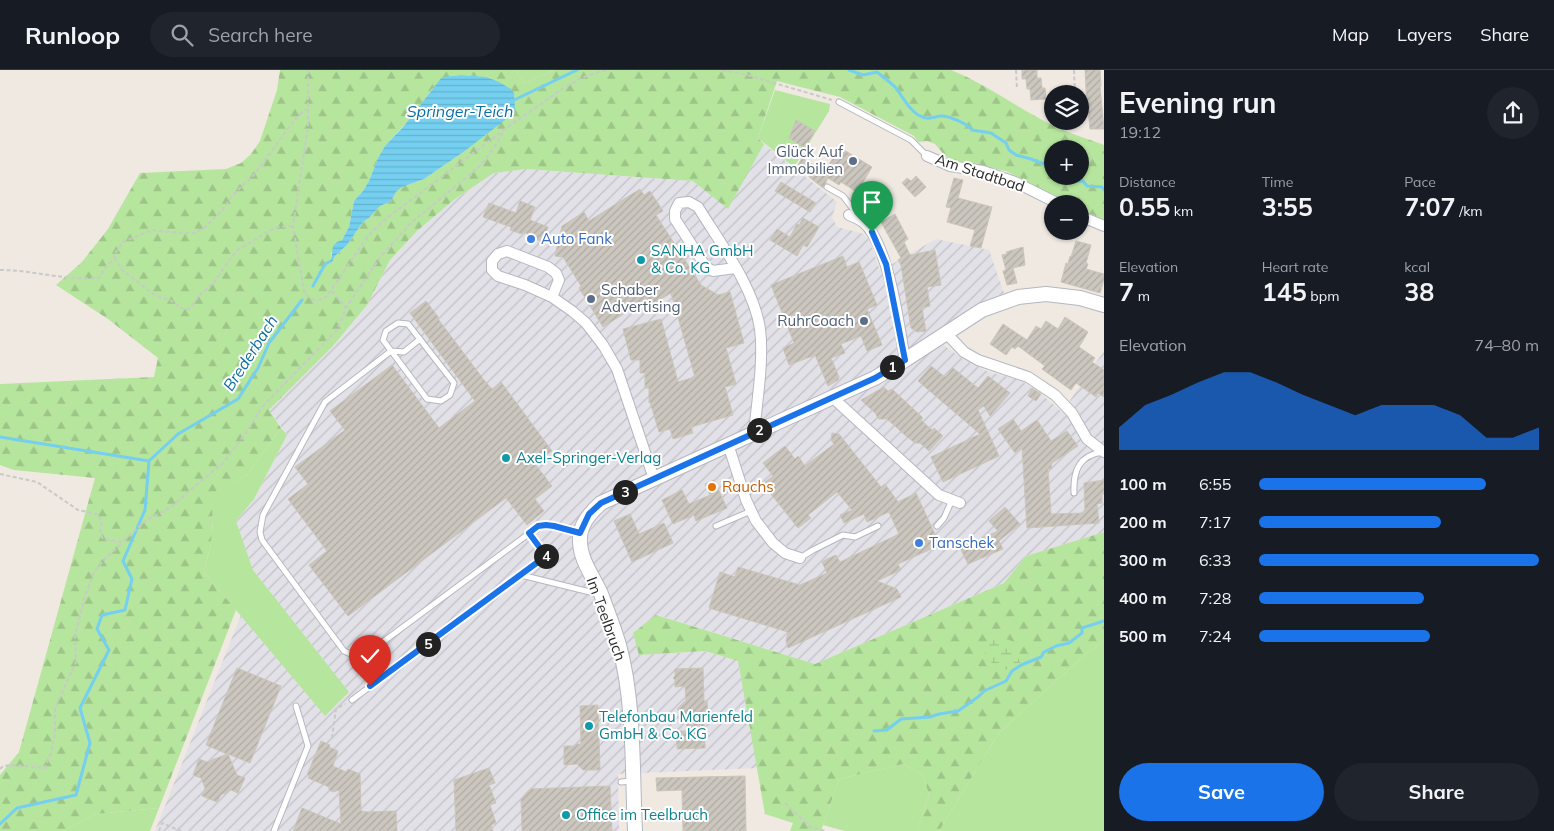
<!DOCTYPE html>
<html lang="en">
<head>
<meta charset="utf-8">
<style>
  :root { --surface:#171b24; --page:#20242c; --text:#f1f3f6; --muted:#9ea1a6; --line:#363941; --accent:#1a73e8 }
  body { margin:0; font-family:Mulish,sans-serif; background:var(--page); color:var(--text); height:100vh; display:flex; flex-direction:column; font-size:19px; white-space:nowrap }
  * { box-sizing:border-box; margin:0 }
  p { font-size:16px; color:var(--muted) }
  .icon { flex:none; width:28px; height:28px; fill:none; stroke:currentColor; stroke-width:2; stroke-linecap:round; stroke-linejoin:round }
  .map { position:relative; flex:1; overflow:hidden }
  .details { display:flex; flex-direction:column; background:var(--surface); width:450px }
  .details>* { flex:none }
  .fabs { position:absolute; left:1044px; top:15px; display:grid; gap:10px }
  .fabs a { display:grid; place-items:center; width:45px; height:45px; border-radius:50%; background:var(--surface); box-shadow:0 1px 4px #0004; font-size:25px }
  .pin { position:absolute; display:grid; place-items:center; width:42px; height:42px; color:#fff; margin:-51px -21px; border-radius:50% 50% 50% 0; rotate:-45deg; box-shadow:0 0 5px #0007 }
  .pin .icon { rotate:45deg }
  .km { position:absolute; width:25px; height:25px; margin:-12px; border-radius:50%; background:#222; color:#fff; font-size:14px; line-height:25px; text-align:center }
  .round { display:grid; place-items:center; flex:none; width:52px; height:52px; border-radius:26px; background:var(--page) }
  .head { display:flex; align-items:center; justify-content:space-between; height:85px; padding:0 15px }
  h1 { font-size:28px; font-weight:700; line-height:38px }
  .metrics { display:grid; grid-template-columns:repeat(3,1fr); gap:8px; height:85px; padding:5px 15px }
  .metrics div { display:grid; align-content:center }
  .metrics b { font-size:25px; font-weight:700 }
  .metrics small { font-size:14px; font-weight:400 }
  .metrics p { font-size:14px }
  .chart { height:140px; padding:10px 15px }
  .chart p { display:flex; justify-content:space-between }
  .chart svg { width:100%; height:90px; margin-top:5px; fill:var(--accent); opacity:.7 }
  .action { display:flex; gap:10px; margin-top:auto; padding:10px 15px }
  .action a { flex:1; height:58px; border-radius:30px; background:var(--accent); color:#fff; font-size:20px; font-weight:700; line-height:58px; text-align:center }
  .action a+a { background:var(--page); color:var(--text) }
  ul { padding:0 15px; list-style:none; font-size:16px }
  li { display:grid; grid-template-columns:80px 60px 1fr; align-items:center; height:38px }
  li i { height:12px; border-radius:6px; background:var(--accent) }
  header { display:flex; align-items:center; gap:30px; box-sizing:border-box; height:70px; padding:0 25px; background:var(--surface); border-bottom:1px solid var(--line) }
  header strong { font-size:24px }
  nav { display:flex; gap:28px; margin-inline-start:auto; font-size:18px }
  .search { width:350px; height:45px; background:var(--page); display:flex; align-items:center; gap:12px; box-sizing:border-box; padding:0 18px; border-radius:28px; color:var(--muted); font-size:19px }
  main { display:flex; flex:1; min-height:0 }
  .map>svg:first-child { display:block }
  .industrial { fill:url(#industrial-furrows) }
  .grass { fill:#b6e59e }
  .forest { fill:url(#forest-firs); fill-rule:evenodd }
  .wetland { fill:url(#wetland-marsh) }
  .water { fill:url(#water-rules) }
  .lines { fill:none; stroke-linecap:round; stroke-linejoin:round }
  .stream { stroke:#75cff0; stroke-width:3 }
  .building { fill:url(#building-hatch); stroke:#cbc5ba }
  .lane-casing { stroke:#b4b7c1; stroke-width:7 }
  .street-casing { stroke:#b4b7c1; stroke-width:12 }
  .secondary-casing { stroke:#b4b7c1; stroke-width:16 }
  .path { stroke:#c9c9c9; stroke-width:2; stroke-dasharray:4 2.5; stroke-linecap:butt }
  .lane { stroke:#fff; stroke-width:5 }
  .street { stroke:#fff; stroke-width:10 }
  .secondary { stroke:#fff; stroke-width:14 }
  .route-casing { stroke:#fff; stroke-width:10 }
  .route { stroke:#1a73e8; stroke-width:6 }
  .service-dot { fill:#5c6f8a; stroke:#fff; stroke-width:2 }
  .shop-dot { fill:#3f7fe0; stroke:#fff; stroke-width:2 }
  .culture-dot { fill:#0f9aa8; stroke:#fff; stroke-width:2 }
  .food-dot { fill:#e8710a; stroke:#fff; stroke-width:2 }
  .labels { text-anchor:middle; stroke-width:4; stroke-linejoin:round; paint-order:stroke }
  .service-label { font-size:15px; fill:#4e5e75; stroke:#fff; text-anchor:end }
  .street-label { font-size:15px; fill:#2e2e2e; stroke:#fff }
  .shop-label { font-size:15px; fill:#366cbe; stroke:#fff; text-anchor:start }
  .culture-label { font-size:15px; fill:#0d838f; stroke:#fff; text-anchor:start }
  .food-label { font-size:15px; fill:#c56008; stroke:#fff; text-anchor:start }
  .water-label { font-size:16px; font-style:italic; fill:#0d6fa3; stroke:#fff }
</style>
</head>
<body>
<header>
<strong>Runloop</strong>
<div class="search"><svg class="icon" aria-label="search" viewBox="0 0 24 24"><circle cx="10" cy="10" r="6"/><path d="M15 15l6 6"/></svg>Search here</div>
<nav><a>Map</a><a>Layers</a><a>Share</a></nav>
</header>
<main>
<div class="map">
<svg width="1104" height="761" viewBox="0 0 1104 761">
  <defs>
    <pattern id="industrial-furrows" width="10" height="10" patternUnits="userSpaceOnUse" patternTransform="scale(1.25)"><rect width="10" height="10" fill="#e3e1e8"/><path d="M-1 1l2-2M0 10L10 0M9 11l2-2" fill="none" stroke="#c3c1c7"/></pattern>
    <pattern id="forest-firs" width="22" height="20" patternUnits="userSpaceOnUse" patternTransform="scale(1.25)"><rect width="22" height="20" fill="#b6e59e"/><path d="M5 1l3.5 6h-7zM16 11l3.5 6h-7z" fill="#9dc588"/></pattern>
    <pattern id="wetland-marsh" width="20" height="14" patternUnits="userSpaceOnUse" patternTransform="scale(1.25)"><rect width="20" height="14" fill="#b6e59e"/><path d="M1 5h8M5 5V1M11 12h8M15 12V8" fill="none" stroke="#9dc588"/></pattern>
    <pattern id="water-rules" width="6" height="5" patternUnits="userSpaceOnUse" patternTransform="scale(1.25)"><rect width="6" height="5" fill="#75cff0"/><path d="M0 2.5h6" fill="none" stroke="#66b2ce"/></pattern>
    <pattern id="building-hatch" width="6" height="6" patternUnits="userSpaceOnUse" patternTransform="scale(1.25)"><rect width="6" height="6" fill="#cbc7bf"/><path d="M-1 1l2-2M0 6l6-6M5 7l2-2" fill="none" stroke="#afaba4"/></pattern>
  </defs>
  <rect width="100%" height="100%" fill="#efe9e1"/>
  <path class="industrial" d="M764,74L837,132L832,147L837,157L864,164L870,171L880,201L936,169L989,180L1004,223L979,234L931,266L963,289L989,302L1020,310L1040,323L1062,342L1104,281V462L1026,486L1004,513L815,594L657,545L639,585L705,581L738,591L758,698L618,704L619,761H155L241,545L325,645L349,622L253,500L236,451L254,429L287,365L269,340L333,276L367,235L390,190L417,161L455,129L494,103L525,99L693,111L728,138Z"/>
  <path class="grass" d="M518,0H555L525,13L517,4Z
    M775,20L830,34L829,41L794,97L758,68Z
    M281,358L287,365L254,429L236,451L253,500L349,622L325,646L204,502L211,473L213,451L210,424L247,405Z
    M1104,571V761H939L998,664L1087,583Z
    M903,694L923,705L929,725L917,761H845L823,755L839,709Z
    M159,738L150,761H63L96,744Z"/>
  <path class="forest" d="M280,0H518L517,4L525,13L555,0H951C986,14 1016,37 1050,54C1067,63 1086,68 1104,75V150L1080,139V134H1071L1006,101L948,89L935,74L927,71L918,72L914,66L840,27L777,11L758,68L764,74L728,139L693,111L526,99L494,103L455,129L417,161L390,190L367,235L333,276L269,340L281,358L247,405L211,424L213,451L211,473L204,502L236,540L159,738L96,744L63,761H0V705L19,682L95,408L14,400L0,395V314L154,307L158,288L108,249L56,215L82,192L108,159L140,103L226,99L241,93L251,84L260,71L277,20ZM461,5L474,6L462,83L424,109L402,117L396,122L391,131L380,136L369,148L363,152L347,175L335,186L332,192H325L331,190V183L342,170L349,157L354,131L363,121L369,111L378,88L385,76L416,42L432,19L450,6ZM1052,79H1080V106H1052Z
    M1104,462V571L1087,583L998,664L939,761H917L929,725L923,705L903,694L839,709L821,761H790L793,753L765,744L738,591L705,581L639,585L633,563L656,545L815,594L1004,513L1026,486Z"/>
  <path class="wetland" d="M996,566L1012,571L1021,595L1012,601L994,596L984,582Z"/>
  <path class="water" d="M461,5L486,7L499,12L511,19L514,23L515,39L509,47L462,83L424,109L402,117L396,122L391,131L380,136L369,148L363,152L347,175L335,186L332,192L325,194V192L331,190L333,176L337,172L342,170L349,157L354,131L363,121L369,111L378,88L385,76L403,57L442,7Z"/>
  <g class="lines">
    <path class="stream" d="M849,0L863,5L877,2C883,7 890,12 895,17C903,26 907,38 918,45C927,50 931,48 940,46C948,45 968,54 972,60L991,63L1006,73L1009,80L1016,85L1031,89L1052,97
      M512,31L577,0
      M1073,106L1077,111H1083L1087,116L1102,117L1104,120
      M313,216L325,194L329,192
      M0,367L149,391
      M874,661L887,660L901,649L930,647L939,644L958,641L978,627L984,621L1006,611L1012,601L1021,595L1041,587L1044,582L1056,576L1069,573L1082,563V558L1104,551
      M0,754L17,738L76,725L90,673L80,638L109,580L97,559L102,545L125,540L132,509L123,491L145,440L149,391L178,364L238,329L258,298L269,273L302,230"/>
  </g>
  <path class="building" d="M1022,0H1037V8H1041L1042,18H1045L1046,29L1031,30L1030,19H1027L1026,9H1022Z
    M1085,0H1100L1101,16H1100L1104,59H1090L1088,38H1087Z
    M796,50L815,61L805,78L789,68Z
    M839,77L872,97L857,122L841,112L839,115L828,108L823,118L809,107L810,105L797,97L802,88L825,102Z
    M916,106L926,117L915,127L902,113L907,108L911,111Z
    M954,108L963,110L958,128L992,137L981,178L970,176L975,160L947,152L951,138L946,137Z
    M781,112L816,133L810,142L775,121Z
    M640,119L644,125L650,121L663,141L656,145L701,215L718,225L730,222L744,273L726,278L736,314L725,317L733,345L691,357L693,363L673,369L670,359L659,362L650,332L649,333V318H645V303H640V290H631L623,259L661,249L678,312L695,307L671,223L645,239L641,233L603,257L579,218L581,216L563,187L555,186L562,156L584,142L589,151Z
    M520,131L535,137L530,150L548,157L543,172L528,166L526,162L522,164L510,160L511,157L483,147L489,133L516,143Z
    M895,144L908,169L904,172L910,185L935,180L941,215L927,217L930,236L922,238L926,261L917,262L911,258L901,195L898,190L901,188L881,152Z
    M803,148L819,157L807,177L803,175L797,186L770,170L777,159L790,167L797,154L799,155Z
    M1076,171L1091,175L1086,193L1088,194L1086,199L1104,204V210L1100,223L1061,212L1066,193L1068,194L1070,186L1071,187Z
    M1023,177L1025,195L1013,198L1017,213L1007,215L1003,201L1006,200L1002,185L1007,184L1006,182Z
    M843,186L847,197L859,192L877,235L867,239L882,275L867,281L861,266L841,274L845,283L831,288L839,307L838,310L828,316L815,285L789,295L783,278L794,273L771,215Z
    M426,231L439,248L438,249L484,310L492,319L501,312L552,381L535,394L552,416L535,429L544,441L527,455L506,428L348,546L309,495L327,481L288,429L308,414L295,397L345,360L330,341L392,295L439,358L475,331L410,243Z
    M1065,247L1088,262L1079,277L1095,288L1092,292L1104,300V327L1098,323L1096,327L1076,313L1071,320L1042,299L1045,296L1018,276L1015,279L1012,277L1006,285L990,274L1003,254L1027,270L1036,256L1041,259L1046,251L1058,259Z
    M931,296L945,307L953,298L978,318L988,306L1010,323L990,346L984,336L978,340L999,386L943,412L931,387L980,364L918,311Z
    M884,317L888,321L892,319L923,348L921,350L932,360L934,358L943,366L929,381L920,373H915L906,366L887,349H879L877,347L876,344L861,330Z
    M1032,318L1041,324L1036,331L1028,326Z
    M1013,349L1021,361L1037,350L1051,371L1067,361L1078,376L1052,393L1051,399H1048L1051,444L1085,443L1084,413L1104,410V424H1102V433L1097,434L1099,453L1027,458L1022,378L1015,383L998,359Z
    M832,363L839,364L881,417L885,414L898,432L916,423L940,475L898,494L901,500L877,511L897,519L901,527L788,578L786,571L788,562L709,538L720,502L735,507L738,497L800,515L827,503L822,492L827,489L836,485L840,492L899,464L889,442L867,452L864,444L844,453L840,445L852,440L837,422L808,445L811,448L798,458L763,414L773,406L763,393L785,376L795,389L798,386L805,396L834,374L831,370Z
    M714,410L727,438L696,451L694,445L673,454L662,430L682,420L689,434L710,425L705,414Z
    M1005,437L1020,454L999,471L1003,479L968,494L960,478L998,461L989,451Z
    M630,444L639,464L664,453L673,473L632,492L614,451Z
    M237,598L281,616L250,693L228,684L237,705L245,708L238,723L231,720L221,725L217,732L202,726L205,718L201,708L193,705L199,689L207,692L227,684L206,675Z
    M703,598L704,631H707L708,645H704L705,678L677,679V672L675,670L677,668V661H687L686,646H684L677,639L684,632L686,631L685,616L675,617V610L673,608L675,606V599Z
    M598,635L600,700H583L577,694L564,695V676H576V674H581L580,636Z
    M321,671L330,675L329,677L338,681L333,696L346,702L348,699L360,704L361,741L368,742L396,741L397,761H293L302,738L341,754L339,720L333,722L329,720V717L308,708L310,705H307Z
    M489,698L495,713L489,715L496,733L490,735L496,753L491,755L493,761H456L454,710Z
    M745,706L746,761H683L682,720L657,721L656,708Z
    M610,716L612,761H522L521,729L530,719Z"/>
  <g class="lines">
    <g class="lane-casing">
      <path id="lane" d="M839,32L911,70L927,86
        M827,117L843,126L859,147
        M398,253L408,254L454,313L450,325L441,331L427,329L383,270L386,261Z
        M420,269L404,282L391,281L325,332L263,445L260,462L262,470L344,581L355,586H364L539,456H554L580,463
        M1074,423C1073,401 1079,385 1103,382
        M716,456L751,441
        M937,456L944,448L952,430
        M800,488L813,480L843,465L855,467L878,456
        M521,505L598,524
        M352,630L546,486
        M621,712L632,711
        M274,761L308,676L296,636"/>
    </g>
    <g class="street-casing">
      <path id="street" d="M927,86L950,96L983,101L1015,112L1059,134
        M849,145C854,147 859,149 863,152C889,174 899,256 905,290
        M1080,146L1104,156
        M735,198L713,201L706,197L675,149V141L679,133L689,132L698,137C720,173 754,217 760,259C764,290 757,331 754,363
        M552,227L559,210L556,203L548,197L507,181L498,184L492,191V200L498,206L525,215L552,227L572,241L586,253L603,275L617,299L654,409
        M946,263L964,282L978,290L1028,307L1055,325L1072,343L1087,369L1104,382
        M832,327L939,425L960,433
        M728,374L746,430L756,451L773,473L785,483L800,488"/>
    </g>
    <g class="secondary-casing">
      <path id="secondary" d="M635,761C632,701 635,633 619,575C614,558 607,540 601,524C594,508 580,490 580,471C579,455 590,443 601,433L875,308L905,290L982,240L1018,227L1046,224L1080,228L1104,235"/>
    </g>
    <path class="path" d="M308,0V55L293,156L304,221C310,231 318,233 327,226L368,166L383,151L517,50C546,33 574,4 609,0
      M722,0L747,5L832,30
      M1016,0L1017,19
      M1074,0L1075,24
      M115,189L114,185L123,172L152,160L167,162L194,163L204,158L222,141L231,127L242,116L253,106L296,48L306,39
      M0,200C33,200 66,211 99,208L107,195L115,189L122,200L156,226L170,230L183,239H189L199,226L215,211L236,181L269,161L278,157L293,156
      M332,221L346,238
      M0,404L37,412L78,440L97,444L102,451L100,463L103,469L122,472L147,450L171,437L195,416L223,393L248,360L261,338L337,260L346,238L381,186L410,154L480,96L494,78L504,60
      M533,469L542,481
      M332,668L336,639L345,634
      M0,699L3,696L14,695L45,698L52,680L55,663V638L76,592L75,566L84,529L94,502L105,489L122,473
      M785,733L810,757L825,761
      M159,761L162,753L181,761"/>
    <use href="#lane" class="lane"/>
    <use href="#street" class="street"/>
    <use href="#secondary" class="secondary"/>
  </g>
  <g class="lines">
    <g class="route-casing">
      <path id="route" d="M370,616L546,486L529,463L538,456L546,455L554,456L580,463L589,444L601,433L875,308L905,290L886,194L872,162"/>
    </g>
    <use href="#route" class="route"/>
  </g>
  <g class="service-dot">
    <circle cx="853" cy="91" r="5"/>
    <circle cx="591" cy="229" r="5"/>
    <circle cx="864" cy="251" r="5"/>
  </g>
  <g class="shop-dot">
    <circle cx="531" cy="169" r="5"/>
    <circle cx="919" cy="473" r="5"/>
  </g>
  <g class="culture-dot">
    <circle cx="641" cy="190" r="5"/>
    <circle cx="506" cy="388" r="5"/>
    <circle cx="589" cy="656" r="5"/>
    <circle cx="566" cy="745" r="5"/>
  </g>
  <circle class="food-dot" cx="712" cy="417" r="5"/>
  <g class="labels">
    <g class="service-label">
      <text x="843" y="87">Glück Auf<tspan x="843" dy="17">Immobilien</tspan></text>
      <text x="601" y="225" text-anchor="start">Schaber<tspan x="601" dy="17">Advertising</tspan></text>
      <text x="854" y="256">RuhrCoach</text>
    </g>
    <g class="street-label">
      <text transform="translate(980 103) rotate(18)" y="5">Am Stadtbad</text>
      <text transform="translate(606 549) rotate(70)" y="5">Im Teelbruch</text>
    </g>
    <g class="shop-label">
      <text x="541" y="174">Auto Fank</text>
      <text x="929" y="478">Tanschek</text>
    </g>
    <g class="culture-label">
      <text x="651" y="186">SANHA GmbH<tspan x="651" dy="17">&amp; Co. KG</tspan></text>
      <text x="516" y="393">Axel-Springer-Verlag</text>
      <text x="599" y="652">Telefonbau Marienfeld<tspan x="599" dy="17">GmbH &amp; Co. KG</tspan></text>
      <text x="576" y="750">Office im Teelbruch</text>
    </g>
    <g class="food-label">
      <text x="722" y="422">Rauchs</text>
    </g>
    <g class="water-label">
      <text x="460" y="47">Springer-Teich</text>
      <text transform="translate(250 283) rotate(-57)" y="6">Brederbach</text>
    </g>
  </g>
</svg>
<div class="fabs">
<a><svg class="icon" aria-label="layers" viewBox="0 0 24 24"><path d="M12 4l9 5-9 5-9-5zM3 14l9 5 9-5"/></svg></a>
<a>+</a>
<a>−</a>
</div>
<div class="pin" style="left:872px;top:162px;background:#1e9e55"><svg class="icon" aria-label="arrive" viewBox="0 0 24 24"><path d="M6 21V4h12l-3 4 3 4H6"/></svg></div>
<div class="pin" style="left:370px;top:616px;background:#d93025"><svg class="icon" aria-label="check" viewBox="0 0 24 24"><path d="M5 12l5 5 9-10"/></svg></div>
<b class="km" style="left:892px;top:297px">1</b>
<b class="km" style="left:759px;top:360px">2</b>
<b class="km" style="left:625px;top:422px">3</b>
<b class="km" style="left:546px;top:486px">4</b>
<b class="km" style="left:428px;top:574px">5</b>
</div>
<section class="details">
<div class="head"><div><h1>Evening run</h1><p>19:12</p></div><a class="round"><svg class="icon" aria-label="share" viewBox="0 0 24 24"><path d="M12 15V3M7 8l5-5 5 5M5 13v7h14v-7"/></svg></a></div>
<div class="metrics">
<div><p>Distance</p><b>0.55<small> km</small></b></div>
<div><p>Time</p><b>3:55</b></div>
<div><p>Pace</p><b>7:07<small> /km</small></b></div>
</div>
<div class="metrics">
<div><p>Elevation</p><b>7<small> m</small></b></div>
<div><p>Heart rate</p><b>145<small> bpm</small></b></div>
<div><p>kcal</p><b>38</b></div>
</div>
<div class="chart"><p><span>Elevation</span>74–80 m</p>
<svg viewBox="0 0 160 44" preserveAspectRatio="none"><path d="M0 44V33L10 22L20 17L30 11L40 6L50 6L60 11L70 17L80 22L90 27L100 22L110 22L120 22L130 27L140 38L150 38L160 33V44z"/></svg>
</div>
<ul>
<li><b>100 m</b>6:55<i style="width:81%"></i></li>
<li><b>200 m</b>7:17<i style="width:65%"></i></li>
<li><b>300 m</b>6:33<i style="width:100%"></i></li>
<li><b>400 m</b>7:28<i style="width:59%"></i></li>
<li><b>500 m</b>7:24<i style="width:61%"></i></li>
</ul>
<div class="action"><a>Save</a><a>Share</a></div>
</section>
</main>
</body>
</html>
